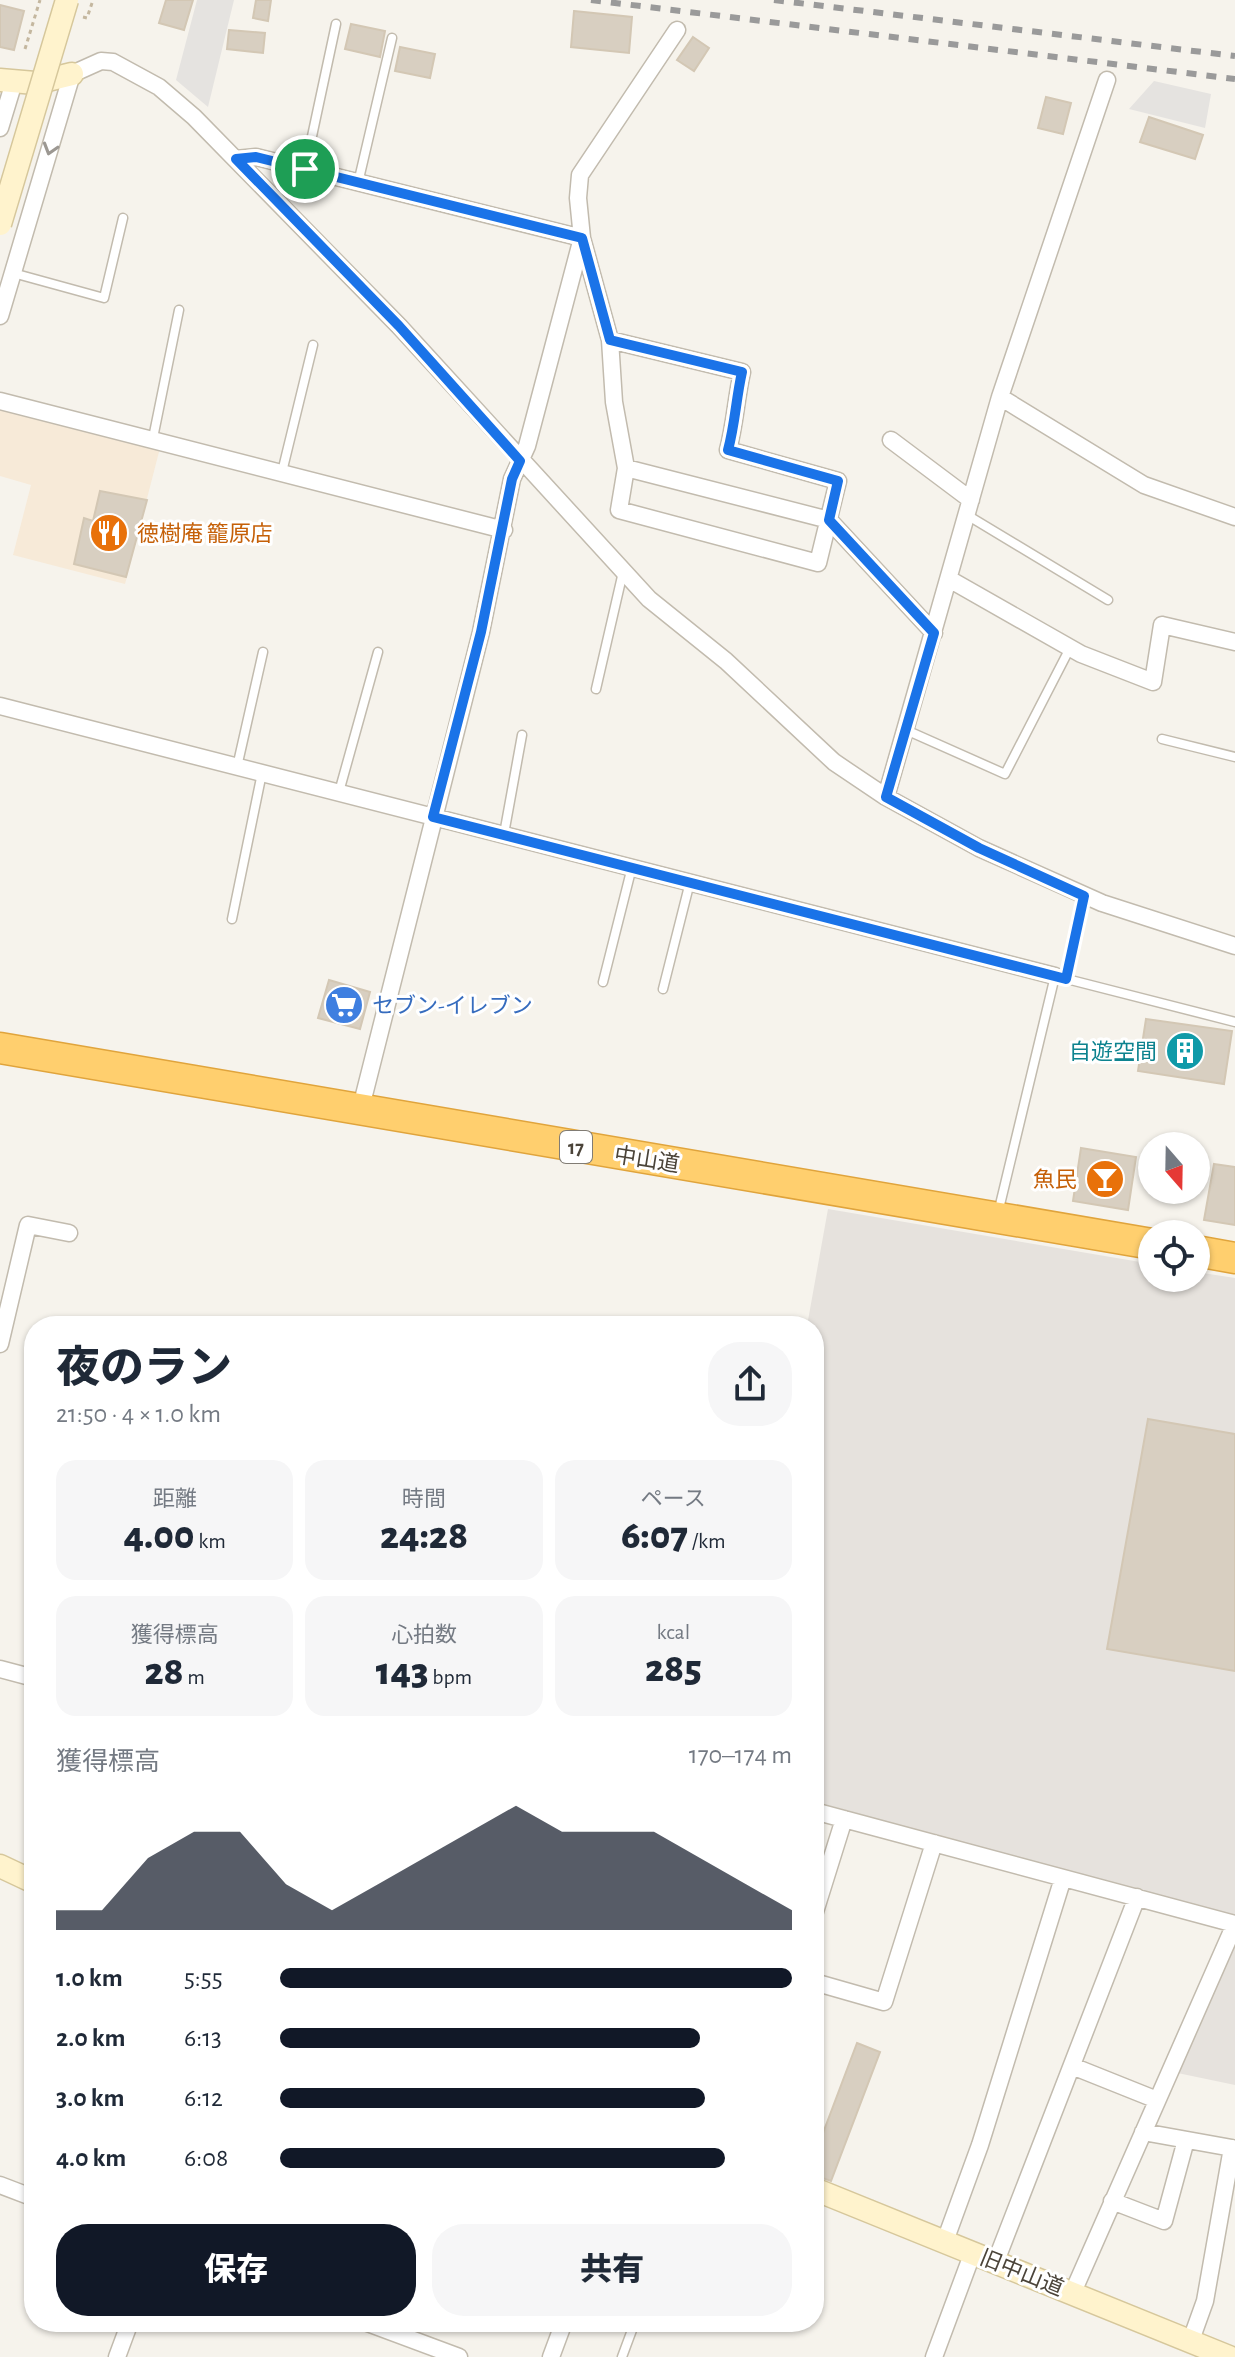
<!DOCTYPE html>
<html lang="ja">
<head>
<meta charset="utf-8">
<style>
  :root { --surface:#fff; --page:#f6f6f7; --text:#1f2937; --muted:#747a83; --accent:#111827 }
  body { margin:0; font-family:"Alegreya Sans","Noto Sans JP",sans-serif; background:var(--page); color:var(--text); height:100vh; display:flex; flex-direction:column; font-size:30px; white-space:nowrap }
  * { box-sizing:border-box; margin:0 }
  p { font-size:26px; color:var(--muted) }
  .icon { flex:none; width:44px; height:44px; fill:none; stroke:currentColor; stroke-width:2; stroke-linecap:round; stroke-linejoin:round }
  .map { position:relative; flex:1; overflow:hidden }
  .side { position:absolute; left:24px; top:1316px; width:800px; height:1016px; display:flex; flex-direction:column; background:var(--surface); border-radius:32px; box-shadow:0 2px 6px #0004 }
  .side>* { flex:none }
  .needle { width:52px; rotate:160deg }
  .fabs { position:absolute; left:1138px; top:1132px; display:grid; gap:16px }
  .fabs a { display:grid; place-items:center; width:72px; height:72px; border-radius:50%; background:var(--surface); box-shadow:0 2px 6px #0004; font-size:40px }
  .pin { position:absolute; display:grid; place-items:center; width:68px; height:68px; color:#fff; margin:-34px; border:4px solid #fff; border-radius:50%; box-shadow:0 2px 8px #0007 }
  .round { display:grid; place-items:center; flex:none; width:84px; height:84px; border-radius:32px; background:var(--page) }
  .summary { display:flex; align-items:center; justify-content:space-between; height:136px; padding:0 32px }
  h1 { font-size:44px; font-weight:800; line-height:60px }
  .metrics { display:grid; grid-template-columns:repeat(3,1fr); gap:12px; height:136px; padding:8px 32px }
  .metrics div { display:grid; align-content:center; border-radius:20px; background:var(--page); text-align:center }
  .metrics b { font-size:40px; font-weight:800 }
  .metrics small { font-size:22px; font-weight:400 }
  .metrics p { font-size:22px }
  .chart { height:224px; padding:16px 32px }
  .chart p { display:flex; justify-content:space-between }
  .chart svg { width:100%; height:144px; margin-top:8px; fill:var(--accent); opacity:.7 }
  .primary-button { display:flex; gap:16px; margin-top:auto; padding:16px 32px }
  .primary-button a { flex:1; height:92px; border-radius:32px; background:var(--accent); color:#fff; font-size:32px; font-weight:800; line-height:92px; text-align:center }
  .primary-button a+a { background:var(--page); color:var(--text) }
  ul { padding:0 32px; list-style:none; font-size:26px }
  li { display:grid; grid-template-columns:128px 96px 1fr; align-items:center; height:60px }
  li i { height:20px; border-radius:10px; background:var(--accent) }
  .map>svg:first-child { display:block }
  .commercial { fill:#f7ead8 }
  .industrial { fill:#e6e2dd }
  .parking { fill:#e5e3e0 }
  .building { fill:#d8cfc1; stroke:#d3c7b4; stroke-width:2 }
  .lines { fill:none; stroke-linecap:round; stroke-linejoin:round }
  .lane-casing { stroke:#c2bbae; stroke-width:11 }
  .street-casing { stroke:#c2bbae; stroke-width:19 }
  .secondary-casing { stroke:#d6c79b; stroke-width:25 }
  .highway-casing { stroke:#e0a43c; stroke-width:33 }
  .path { stroke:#c4b79f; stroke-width:3; stroke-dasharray:4 4; stroke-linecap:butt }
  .lane { stroke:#fff; stroke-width:8 }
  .street { stroke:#fff; stroke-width:16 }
  .secondary { stroke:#fff3cd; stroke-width:22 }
  .highway { stroke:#ffcf6e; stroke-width:30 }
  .rail { stroke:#9a9a9a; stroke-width:6; stroke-dasharray:10 10; stroke-linecap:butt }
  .secondary-bridge-casing { stroke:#d6c79b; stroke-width:25; stroke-linecap:butt }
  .secondary-bridge { stroke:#fff3cd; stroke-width:22 }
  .oneway { stroke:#9c9892 }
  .route-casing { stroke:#fff; stroke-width:16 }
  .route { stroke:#1a73e8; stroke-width:10 }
  .labels { text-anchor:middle; stroke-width:6; stroke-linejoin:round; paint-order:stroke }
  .shield { fill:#fff; stroke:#817c74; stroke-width:2 }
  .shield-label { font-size:20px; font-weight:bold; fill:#4b4439 }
  .food-label { font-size:22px; fill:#c56008; stroke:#fff; text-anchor:start }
  .shop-label { font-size:22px; fill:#366cbe; stroke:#fff; text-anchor:start }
  .culture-label { font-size:22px; fill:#0d838f; stroke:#fff; text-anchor:end }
  .street-label { font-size:22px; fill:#4b4439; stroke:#fff }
</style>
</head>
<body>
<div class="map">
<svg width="1235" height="2357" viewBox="0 0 1235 2357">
  <rect width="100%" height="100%" fill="#f6f3ec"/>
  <path class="commercial" d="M0,406L160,448L125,584L13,555L31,485L0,476Z"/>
  <path class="industrial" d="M828,1209L1152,1264V1278H1196V1272L1235,1278V1920L814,1801V1734L823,1676L814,1674V1326H807Z
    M1235,1922V2085L1168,2071Z"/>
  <path class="parking" d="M197,0H234L208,107L176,80Z
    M1154,81L1211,94L1205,128L1129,109Z"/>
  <path class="building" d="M166,0H193L184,30L159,23Z
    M256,0H271L268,21L253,18Z
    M0,5L24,11L14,50L0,47Z
    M574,11L632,17L629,53L571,47Z
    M351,24L385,31L380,57L345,49Z
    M229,30L265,33L263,53L227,49Z
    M693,37L709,48L694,71L677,60Z
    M400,47L435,54L430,78L395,71Z
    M1046,97L1071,103L1063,134L1038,128Z
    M1149,117L1203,135L1195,159L1140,142Z
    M100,491L147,500L126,577L74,564L84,518L93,521Z
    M329,980L370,992L360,1029L318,1018Z
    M1146,1019L1232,1031L1224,1084L1138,1071Z
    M1081,1148L1136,1157L1128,1210L1073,1201Z
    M1214,1164L1235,1167V1225L1204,1220Z
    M1148,1419L1235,1434V1671L1107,1649Z
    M857,2043L880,2052L831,2181L814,2175V2157Z"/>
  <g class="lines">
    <g class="lane-casing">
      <path id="lane" d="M305,169L336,24
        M358,183L392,38
        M13,273L104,298L123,218
        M153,438L179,310
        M282,472L313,345
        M967,515L1108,600
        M596,689L623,572
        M906,730L1005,774L1070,648
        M1162,739L1235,757
        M237,767L263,652
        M339,792L378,652
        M504,834L522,735
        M232,919L262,773
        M1066,979L1084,896
        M603,982L632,867
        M663,989L690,882
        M998,1213L1055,976L1235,1022
        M622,2357L635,2322"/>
    </g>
    <g class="street-casing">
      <path id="street" d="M0,128L14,82
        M236,159L256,157L582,238L610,340L614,402L626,468L619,510L818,563L838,481L728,450C735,424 736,399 742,372L610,340
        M0,316L72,74L101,61L113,62L159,87L194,117L399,326L649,599L726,661L834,762L886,797L979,848L1102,903L1235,946
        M1000,397L1144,485L1235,517
        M0,401L504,530
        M891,440L971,500
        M626,468L829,520L934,633
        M949,579L1081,654L1153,682L1162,625L1235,642
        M0,706L1055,976
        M886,797L1000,397L1107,80
        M360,1111L481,632L512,479L527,446L582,238L578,198L580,175L677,30
        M0,1344L28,1225L69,1233
        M0,1669L34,1678
        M814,1811L1235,1924L1073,2292
        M814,1915L844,1819
        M814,1982L884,2002L934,1843
        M1072,2066L1157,2100
        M1143,2132L1232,2148
        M0,2185L34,2198
        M1112,2201L1164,2221L1186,2140
        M945,2241L980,2145L1063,1878
        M996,2261L1137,1897
        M365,2322L459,2357
        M1191,2340L1205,2301L1232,2148L1235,2149
        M117,2357L130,2322
        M551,2357L564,2322
        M934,2357L973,2252"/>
    </g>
    <g class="secondary-casing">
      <path id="secondary" d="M0,80L35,83L72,74
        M0,1866L34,1882
        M814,2189L1229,2357"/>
    </g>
    <g class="highway-casing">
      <path id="highway" d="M0,1048L1152,1244
        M1196,1251L1235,1258"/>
    </g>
    <path class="path" d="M83,17L87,18L93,0
      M25,49L40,0"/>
    <use href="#lane" class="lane"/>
    <use href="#street" class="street"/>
    <use href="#secondary" class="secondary"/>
    <use href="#highway" class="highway"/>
    <path class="rail" d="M591,0L1235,79
      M774,0L1235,56"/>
    <g class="secondary-bridge-casing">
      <path id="secondary-bridge" d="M0,224L67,0"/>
    </g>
    <use href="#secondary-bridge" class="secondary-bridge"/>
  </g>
  <defs><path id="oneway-chevron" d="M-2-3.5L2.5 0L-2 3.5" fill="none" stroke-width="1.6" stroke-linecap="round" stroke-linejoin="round" transform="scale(2)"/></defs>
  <use class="oneway" href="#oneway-chevron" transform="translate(50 149) rotate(107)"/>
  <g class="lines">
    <g class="route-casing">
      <path id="route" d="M256,157L582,238L610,340L742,372C736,399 735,424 728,450L838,481L829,520L934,633L886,797L979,848L1084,896L1066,979L433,817L481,632L512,479L520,461L399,326L236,159Z"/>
    </g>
    <use href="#route" class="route"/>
  </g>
  <defs>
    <g id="restaurant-disc" transform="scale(2)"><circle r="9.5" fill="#e8710a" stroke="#fff"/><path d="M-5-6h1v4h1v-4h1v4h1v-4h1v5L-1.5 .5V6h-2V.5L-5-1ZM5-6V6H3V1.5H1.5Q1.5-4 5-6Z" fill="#fff"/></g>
    <g id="supermarket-disc" transform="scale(2)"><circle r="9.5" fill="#3f7fe0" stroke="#fff"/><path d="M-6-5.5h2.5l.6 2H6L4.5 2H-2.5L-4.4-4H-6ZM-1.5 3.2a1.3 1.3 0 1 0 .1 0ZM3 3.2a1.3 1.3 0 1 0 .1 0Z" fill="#fff"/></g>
    <g id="building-disc" transform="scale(2)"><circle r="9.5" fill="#0f9aa8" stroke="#fff"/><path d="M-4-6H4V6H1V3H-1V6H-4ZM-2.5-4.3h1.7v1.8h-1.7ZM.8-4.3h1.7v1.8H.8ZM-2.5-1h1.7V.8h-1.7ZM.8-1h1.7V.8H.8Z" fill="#fff"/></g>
    <g id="bar-disc" transform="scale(2)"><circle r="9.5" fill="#e8710a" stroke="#fff"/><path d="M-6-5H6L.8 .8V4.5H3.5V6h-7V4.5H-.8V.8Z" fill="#fff"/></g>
  </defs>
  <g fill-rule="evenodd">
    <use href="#restaurant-disc" x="109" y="533"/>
    <use href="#supermarket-disc" x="344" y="1005"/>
    <use href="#building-disc" x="1185" y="1051"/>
    <use href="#bar-disc" x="1105" y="1179"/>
  </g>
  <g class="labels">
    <rect class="shield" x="560" y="1131" width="32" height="32" rx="6"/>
    <g class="shield-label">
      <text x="576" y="1154">17</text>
    </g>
    <g class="food-label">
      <text x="137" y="541">徳樹庵 籠原店</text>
      <text x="1077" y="1187" text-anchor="end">魚民</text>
    </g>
    <g class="shop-label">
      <text x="372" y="1013">セブン-イレブン</text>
    </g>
    <g class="culture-label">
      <text x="1157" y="1059">自遊空間</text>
    </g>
    <g class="street-label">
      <text transform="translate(647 1159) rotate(9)" y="8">中山道</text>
      <text transform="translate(1022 2272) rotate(22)" y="8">旧中山道</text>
    </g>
  </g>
</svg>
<div class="fabs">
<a><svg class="needle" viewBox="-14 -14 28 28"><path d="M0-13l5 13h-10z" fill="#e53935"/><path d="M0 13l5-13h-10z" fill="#747a83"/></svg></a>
<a><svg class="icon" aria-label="locate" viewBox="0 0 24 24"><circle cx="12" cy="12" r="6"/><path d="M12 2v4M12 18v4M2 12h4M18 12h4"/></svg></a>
</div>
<div class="pin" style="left:305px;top:169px;background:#1e9e55"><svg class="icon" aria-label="arrive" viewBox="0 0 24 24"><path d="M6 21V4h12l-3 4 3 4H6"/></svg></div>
<section class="side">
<div class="summary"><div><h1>夜のラン</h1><p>21:50 · 4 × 1.0 km</p></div><a class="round"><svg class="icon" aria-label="share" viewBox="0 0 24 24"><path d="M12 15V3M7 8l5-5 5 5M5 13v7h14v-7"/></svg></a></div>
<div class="metrics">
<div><p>距離</p><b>4.00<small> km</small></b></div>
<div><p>時間</p><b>24:28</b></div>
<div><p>ペース</p><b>6:07<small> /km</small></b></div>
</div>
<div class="metrics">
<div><p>獲得標高</p><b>28<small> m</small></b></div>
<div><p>心拍数</p><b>143<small> bpm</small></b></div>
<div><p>kcal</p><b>285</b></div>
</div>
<div class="chart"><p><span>獲得標高</span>170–174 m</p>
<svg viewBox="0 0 160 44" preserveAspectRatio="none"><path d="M0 44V38L10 38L20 22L30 14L40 14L50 30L60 38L70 30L80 22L90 14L100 6L110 14L120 14L130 14L140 22L150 30L160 38V44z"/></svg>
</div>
<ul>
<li><b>1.0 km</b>5:55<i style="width:100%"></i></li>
<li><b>2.0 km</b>6:13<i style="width:82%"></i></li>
<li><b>3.0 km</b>6:12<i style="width:83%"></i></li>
<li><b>4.0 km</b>6:08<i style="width:87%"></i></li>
</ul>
<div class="primary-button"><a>保存</a><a>共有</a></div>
</section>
</div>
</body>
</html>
